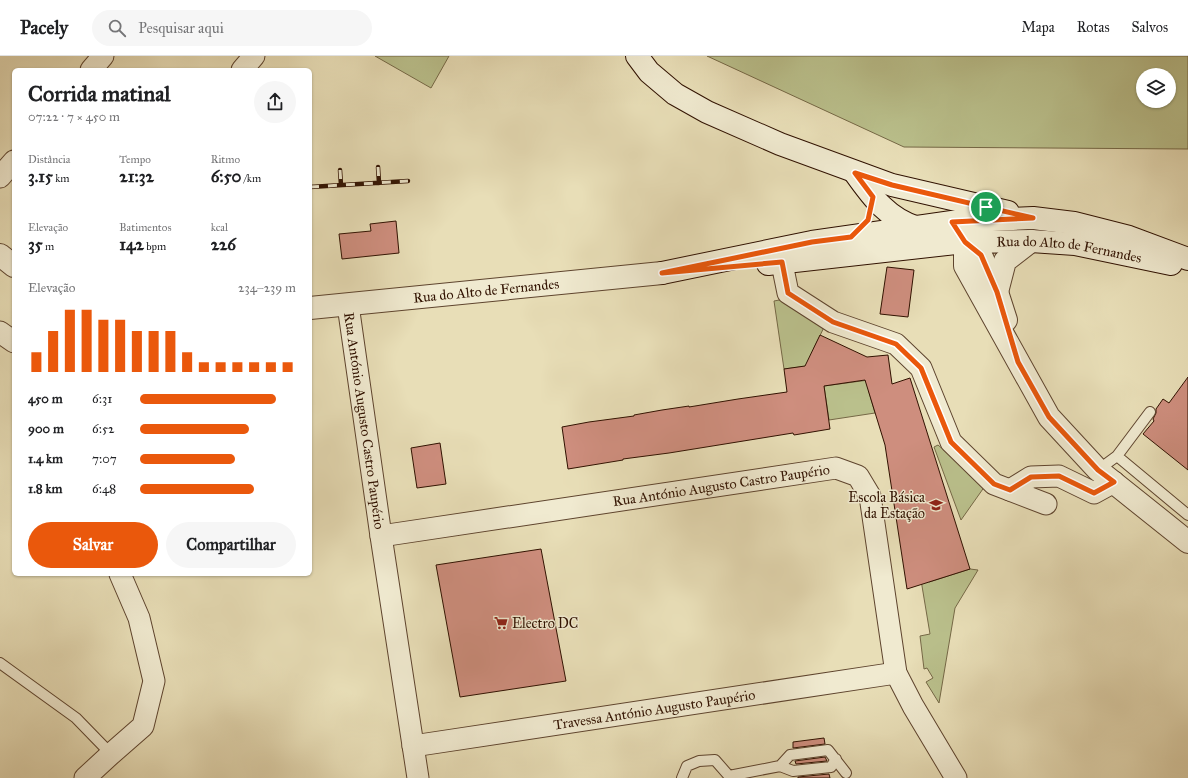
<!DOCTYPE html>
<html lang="pt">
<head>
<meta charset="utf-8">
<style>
  :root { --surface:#fff; --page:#f6f6f6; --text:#202124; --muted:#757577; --line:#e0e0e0; --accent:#ea580c }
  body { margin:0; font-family:"IM FELL Great Primer",serif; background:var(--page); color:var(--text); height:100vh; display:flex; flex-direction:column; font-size:15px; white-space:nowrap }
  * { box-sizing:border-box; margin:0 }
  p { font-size:13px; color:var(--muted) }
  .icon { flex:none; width:22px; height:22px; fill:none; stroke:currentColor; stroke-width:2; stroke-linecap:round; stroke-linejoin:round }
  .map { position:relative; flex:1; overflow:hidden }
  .sheet { position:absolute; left:12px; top:12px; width:300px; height:508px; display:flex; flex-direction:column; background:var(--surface); border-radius:6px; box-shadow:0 1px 3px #0004 }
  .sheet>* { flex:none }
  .fabs { position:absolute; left:1136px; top:12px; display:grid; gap:8px }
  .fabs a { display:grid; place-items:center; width:40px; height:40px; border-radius:50%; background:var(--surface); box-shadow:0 1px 3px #0004; font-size:20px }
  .pin { position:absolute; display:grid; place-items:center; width:34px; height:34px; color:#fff; margin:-17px; border:2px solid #fff; border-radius:50%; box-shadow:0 1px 4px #0007 }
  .round { display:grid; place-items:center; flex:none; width:42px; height:42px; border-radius:21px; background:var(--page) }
  .headline { display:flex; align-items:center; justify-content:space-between; height:68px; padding:0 16px }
  h1 { font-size:22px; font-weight:700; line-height:30px }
  .stats { display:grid; grid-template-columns:repeat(3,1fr); gap:6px; height:68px; padding:4px 16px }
  .stats div { display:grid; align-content:center }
  .stats b { font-size:17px; font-weight:700 }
  .stats small { font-size:11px; font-weight:400 }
  .stats p { font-size:11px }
  .chart { height:112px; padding:8px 16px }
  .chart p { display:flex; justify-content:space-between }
  .chart svg { width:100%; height:72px; margin-top:4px; stroke:var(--accent); stroke-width:6 }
  .button { display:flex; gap:8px; margin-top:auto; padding:8px 16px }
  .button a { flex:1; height:46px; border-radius:24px; background:var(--accent); color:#fff; font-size:16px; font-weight:700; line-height:46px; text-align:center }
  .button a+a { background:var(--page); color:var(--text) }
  ul { padding:0 16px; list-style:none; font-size:13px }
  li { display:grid; grid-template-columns:64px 48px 1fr; align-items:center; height:30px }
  li i { height:10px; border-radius:5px; background:var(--accent) }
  header { display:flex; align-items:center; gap:24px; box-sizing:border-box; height:56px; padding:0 20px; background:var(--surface); border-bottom:1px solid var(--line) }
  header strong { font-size:19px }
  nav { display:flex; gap:22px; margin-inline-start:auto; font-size:14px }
  .search { width:280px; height:36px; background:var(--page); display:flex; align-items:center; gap:10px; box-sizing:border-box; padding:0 14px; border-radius:22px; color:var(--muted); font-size:15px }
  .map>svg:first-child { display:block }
  .green { fill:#bac08c; stroke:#756846; fill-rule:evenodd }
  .building { fill:#ce8e7e; stroke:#301100 }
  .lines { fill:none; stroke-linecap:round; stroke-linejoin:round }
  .service-casing { stroke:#5e442e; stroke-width:12 }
  .minor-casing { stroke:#5e442e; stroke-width:23 }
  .tertiary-casing { stroke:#5e442e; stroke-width:24 }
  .secondary-casing { stroke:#301100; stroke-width:24 }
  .service { stroke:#f0ead0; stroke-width:10 }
  .minor { stroke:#f0ead0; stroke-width:21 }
  .tertiary { stroke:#f0ead0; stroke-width:22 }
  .secondary { stroke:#f0ead0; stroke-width:22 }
  .rail-casing { stroke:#301100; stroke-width:4.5 }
  .rail { stroke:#f0ead0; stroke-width:3; stroke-dasharray:9; stroke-linecap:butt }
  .route-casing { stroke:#fff; stroke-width:8 }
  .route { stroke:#ea580c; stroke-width:5 }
  .labels { text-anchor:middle; stroke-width:3; stroke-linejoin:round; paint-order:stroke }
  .street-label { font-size:14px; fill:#301100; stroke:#f0ead0 }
  .poi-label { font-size:14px; fill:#301100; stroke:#f0ead0; text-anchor:end }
</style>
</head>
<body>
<header>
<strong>Pacely</strong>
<div class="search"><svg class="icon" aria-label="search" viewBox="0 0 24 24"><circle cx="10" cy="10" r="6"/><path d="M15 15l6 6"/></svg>Pesquisar aqui</div>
<nav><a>Mapa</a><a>Rotas</a><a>Salvos</a></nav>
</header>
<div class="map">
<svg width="1188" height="722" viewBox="0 0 1188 722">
  <rect width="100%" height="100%" fill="#e8deb7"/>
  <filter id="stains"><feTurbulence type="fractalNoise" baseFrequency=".005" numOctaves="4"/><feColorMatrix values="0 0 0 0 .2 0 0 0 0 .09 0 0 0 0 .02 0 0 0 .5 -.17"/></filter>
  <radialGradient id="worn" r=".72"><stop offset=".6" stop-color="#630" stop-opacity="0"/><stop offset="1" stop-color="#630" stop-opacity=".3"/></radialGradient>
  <path class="green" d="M375,0H449L431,32Z
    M707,0H1188V93L904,91ZM1143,19H1169V45H1143Z
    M790,242L827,265L814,292L833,307L784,313L774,245Z
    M876,323L877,333L869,336L875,357L829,364L824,330Z
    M938,389L985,430L961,464L934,391Z
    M919,512L929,526L970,513L978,514L955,552L939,647L926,626L933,622L927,612L924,613L920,580L930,578Z"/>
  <path class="building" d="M396,165L399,197L342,203L339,178L371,175L370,168Z
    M887,211L914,214L908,261L880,258Z
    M820,279L867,301L888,299L892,328L910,322L970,513L907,533L885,389L865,324L824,330L830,373L794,379L793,377L669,397L623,403V404L568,413L562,371L589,366L634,360V359L662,354L689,350V351L738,343L787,336L784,313L805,310Z
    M1188,321V414L1143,378L1154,365L1153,363L1156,357V353L1163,343L1169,347Z
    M440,387L446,428L417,432L411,392Z
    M541,493L566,625L460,641L436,509Z
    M824,682L825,688L793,692V686Z
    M825,701L827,705L796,708L795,705Z
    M829,718L830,722H798V721Z"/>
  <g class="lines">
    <g class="service-casing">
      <path id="service" d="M1117,400L1150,356
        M1098,414L1117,400L1188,459
        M0,607L76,662L111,698
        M780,710L790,699L828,694L846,717
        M682,722L687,710L699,705L715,704L729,720L780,710L793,715L831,711L836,703"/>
    </g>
    <g class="minor-casing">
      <g id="minor">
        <path d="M91,14L103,0"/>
        <path d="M242,14L254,0"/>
        <path d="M0,121L14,105"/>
        <path d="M779,193L788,237L833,266L896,288L921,312L951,386L994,428L1046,448"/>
        <path id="s1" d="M348,249L381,480L418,722"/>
        <path d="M0,276L14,286"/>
        <path d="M1010,434L1031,421L1059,420L1094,437L1114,426"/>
        <path id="s2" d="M381,480L836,412L858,420L870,440L896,617L913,650L956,722"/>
        <path id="s3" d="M413,690L896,617"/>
        <path d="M85,722L111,698L143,670L154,625L139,562L120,518"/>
      </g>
    </g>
    <g class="tertiary-casing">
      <g id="tertiary">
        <path d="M965,186V210L1049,361L1098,414L1188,486"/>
        <path d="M965,186L981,199L997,236L1006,264"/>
        <path d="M0,199L14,210"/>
        <path d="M997,236L1005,205L1031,185"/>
        <path id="s4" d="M310,252L662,217"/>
      </g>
    </g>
    <g class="secondary-casing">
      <g id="secondary">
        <path d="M637,0L649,16L675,38L707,56L780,88L892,129L1008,156"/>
        <path d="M855,117C872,141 888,163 918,172"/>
        <path id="s5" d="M768,208L965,186L1031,185L1075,188L1171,208"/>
        <path d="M662,217L812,186L952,166L1033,162L1074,167L1129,181L1188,203"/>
      </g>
    </g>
    <use href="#service" class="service"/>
    <use href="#minor" class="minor"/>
    <use href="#tertiary" class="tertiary"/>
    <use href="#secondary" class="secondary"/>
    <g class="rail-casing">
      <path id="rail" d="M378,111L379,127
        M340,114L341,129
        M310,131L408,125"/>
    </g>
    <use href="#rail" class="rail"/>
  </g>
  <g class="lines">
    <g class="route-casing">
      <path id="route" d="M855,117L892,129L1033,162L952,166L965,186L981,199L997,236L1018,306L1049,361L1098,414L1114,426L1094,437L1059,420L1031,421L1010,434L994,428L951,386L921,312L896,288L833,266L788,237L782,206L662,217L812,186L851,181L868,164L873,141Z"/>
    </g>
    <use href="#route" class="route"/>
  </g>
  <defs>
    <g id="school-bare" transform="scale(1.08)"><path d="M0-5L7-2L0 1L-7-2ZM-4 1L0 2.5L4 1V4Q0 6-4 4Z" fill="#8f2418" stroke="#f0ead0" stroke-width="2.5" paint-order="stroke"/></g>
    <g id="supermarket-bare" transform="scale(1.08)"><path d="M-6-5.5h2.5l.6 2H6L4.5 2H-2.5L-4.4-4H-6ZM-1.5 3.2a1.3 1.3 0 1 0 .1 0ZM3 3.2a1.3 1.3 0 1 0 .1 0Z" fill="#8f2418" stroke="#f0ead0" stroke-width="2.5" paint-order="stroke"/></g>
  </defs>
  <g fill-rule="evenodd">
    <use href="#school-bare" x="936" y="449"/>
    <use href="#supermarket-bare" x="501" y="567"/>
  </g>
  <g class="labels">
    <g class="street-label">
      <text dy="5" stroke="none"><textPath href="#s5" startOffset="303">Rua do Alto de Fernandes</textPath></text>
      <text dy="5" stroke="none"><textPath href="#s4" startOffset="177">Rua do Alto de Fernandes</textPath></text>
      <text dy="5" stroke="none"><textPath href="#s1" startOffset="117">Rua António Augusto Castro Paupério</textPath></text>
      <text dy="5" stroke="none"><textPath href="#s2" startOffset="344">Rua António Augusto Castro Paupério</textPath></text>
      <text dy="5" stroke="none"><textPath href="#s3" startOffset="244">Travessa António Augusto Paupério</textPath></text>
    </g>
    <g class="poi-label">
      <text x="925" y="446">Escola Básica<tspan x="925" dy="16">da Estação</tspan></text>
      <text x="512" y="572" text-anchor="start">Electro DC</text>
    </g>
  </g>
  <rect width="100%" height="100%" filter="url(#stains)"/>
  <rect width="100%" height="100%" fill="url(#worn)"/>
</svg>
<div class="fabs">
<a><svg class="icon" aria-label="layers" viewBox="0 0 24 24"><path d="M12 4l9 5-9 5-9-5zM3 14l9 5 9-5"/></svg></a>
</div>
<div class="pin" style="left:986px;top:151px;background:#1e9e55"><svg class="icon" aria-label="arrive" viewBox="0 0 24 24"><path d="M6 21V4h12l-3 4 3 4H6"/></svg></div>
<section class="sheet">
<div class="headline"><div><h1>Corrida matinal</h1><p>07:22 · 7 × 450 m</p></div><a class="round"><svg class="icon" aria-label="share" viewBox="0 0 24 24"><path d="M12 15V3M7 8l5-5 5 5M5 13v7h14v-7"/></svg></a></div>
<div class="stats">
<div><p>Distância</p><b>3.15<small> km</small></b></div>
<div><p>Tempo</p><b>21:32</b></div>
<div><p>Ritmo</p><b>6:50<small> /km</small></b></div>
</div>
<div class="stats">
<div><p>Elevação</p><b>35<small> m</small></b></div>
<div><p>Batimentos</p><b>142<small> bpm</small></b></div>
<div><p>kcal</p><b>226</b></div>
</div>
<div class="chart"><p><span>Elevação</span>234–239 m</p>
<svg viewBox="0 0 160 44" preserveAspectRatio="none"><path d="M5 44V32M15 44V19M25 44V6M35 44V6M45 44V12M55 44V12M65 44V19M75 44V19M85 44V19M95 44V32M105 44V38M115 44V38M125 44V38M135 44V38M145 44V38M155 44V38"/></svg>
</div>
<ul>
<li><b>450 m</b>6:31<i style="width:87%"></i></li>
<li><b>900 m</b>6:52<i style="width:70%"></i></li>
<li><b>1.4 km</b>7:07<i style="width:61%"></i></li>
<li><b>1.8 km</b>6:48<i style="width:73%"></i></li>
</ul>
<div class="button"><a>Salvar</a><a>Compartilhar</a></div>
</section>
</div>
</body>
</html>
